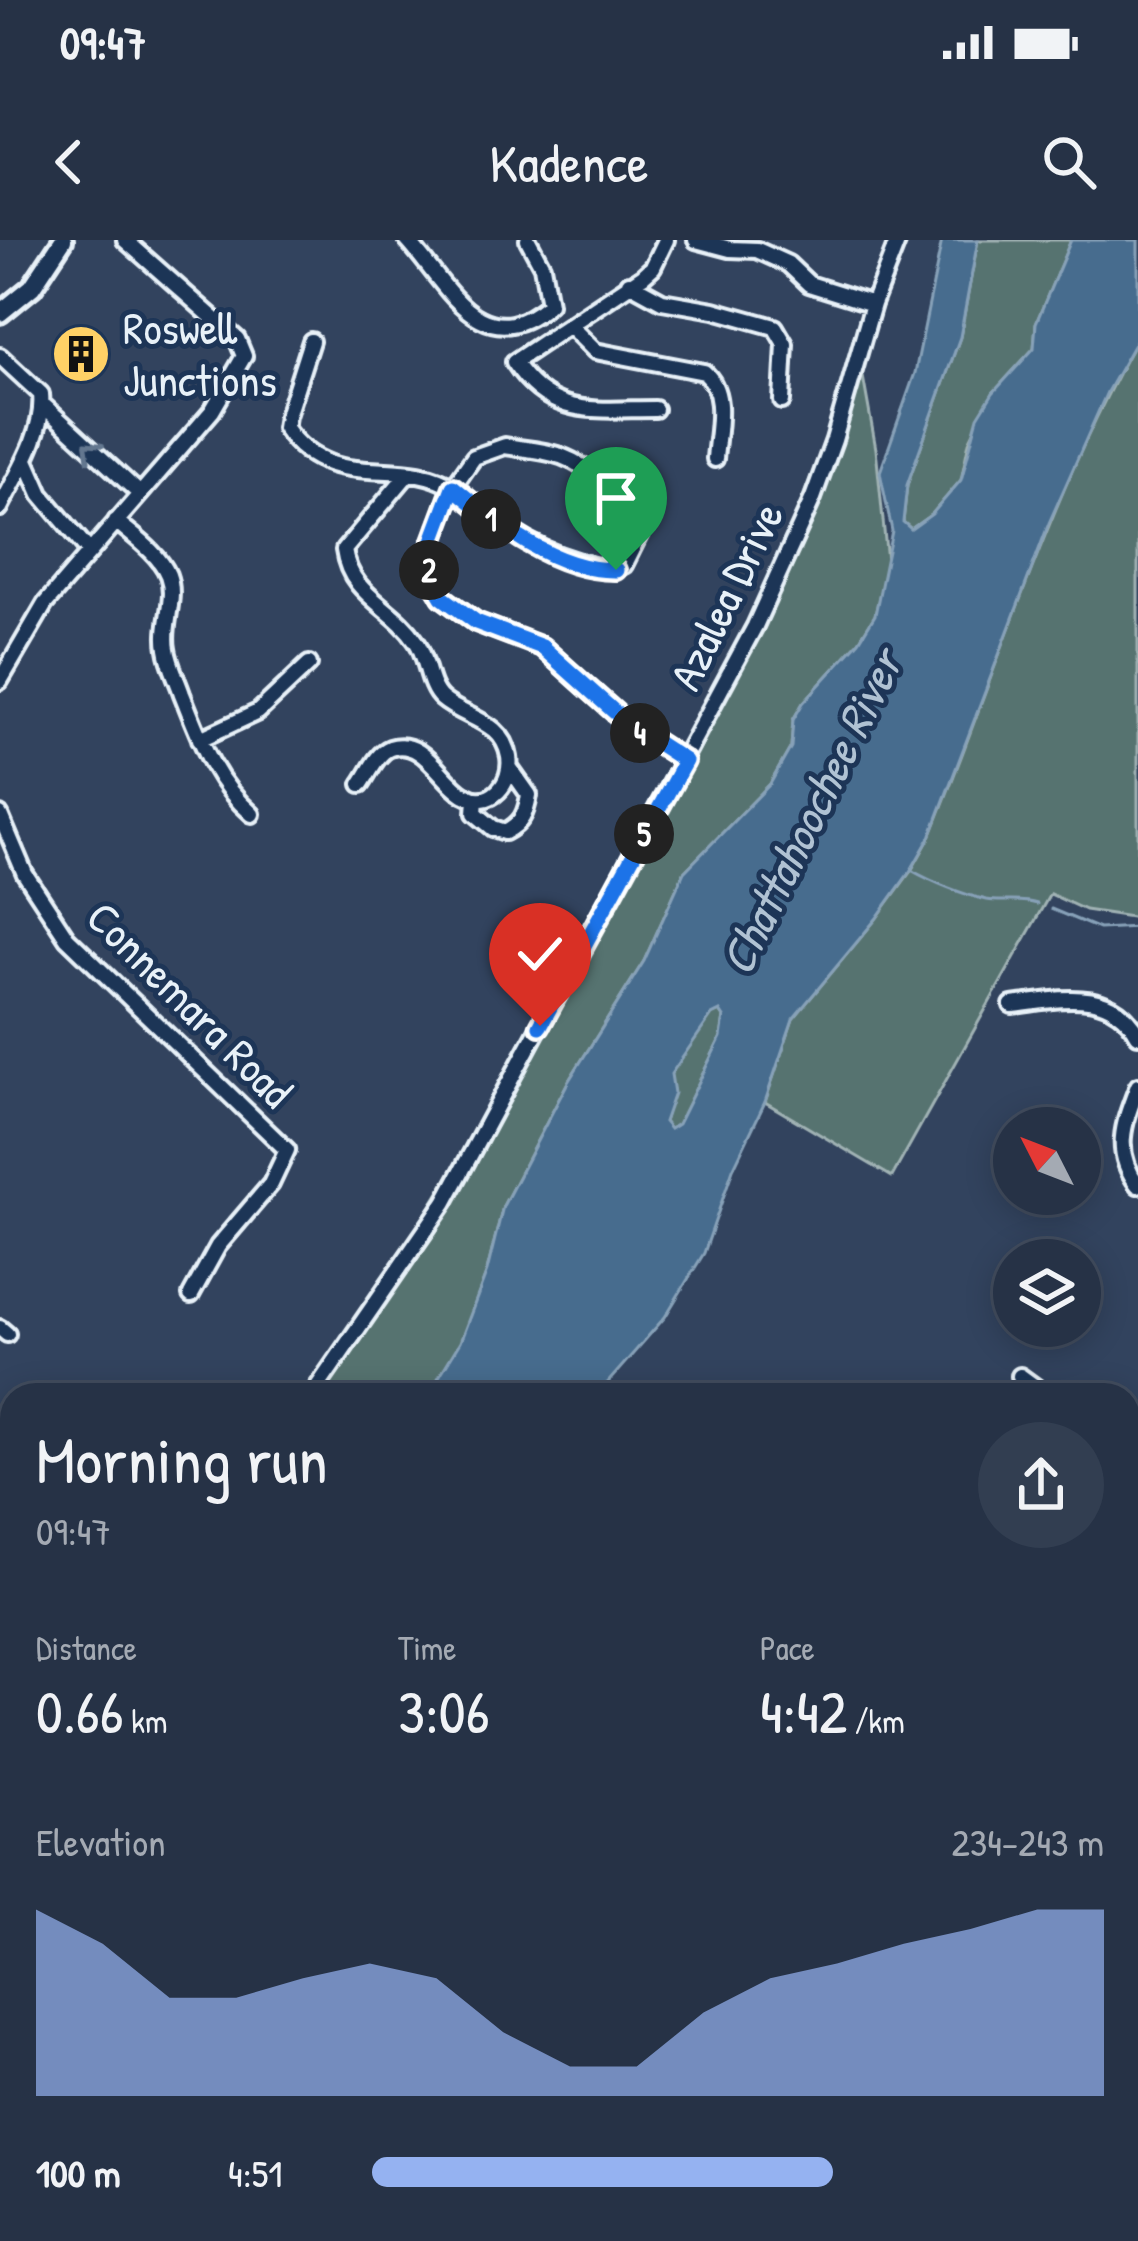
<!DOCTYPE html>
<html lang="en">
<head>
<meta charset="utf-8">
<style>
  :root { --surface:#263246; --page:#323e51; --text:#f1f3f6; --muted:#a4aab3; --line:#424d5f; --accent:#95b2f1 }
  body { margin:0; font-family:"Patrick Hand",sans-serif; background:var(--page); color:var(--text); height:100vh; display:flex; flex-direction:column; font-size:45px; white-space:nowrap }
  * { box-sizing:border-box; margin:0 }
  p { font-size:39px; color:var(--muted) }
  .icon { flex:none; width:66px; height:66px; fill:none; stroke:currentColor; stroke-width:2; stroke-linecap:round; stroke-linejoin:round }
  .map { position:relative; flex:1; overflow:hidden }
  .details { position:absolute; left:0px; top:1143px; width:1140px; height:858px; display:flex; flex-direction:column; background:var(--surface); border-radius:36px 36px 0 0; box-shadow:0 6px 30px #0003,0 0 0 3px var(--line) }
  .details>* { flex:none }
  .needle { width:78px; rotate:312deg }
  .fabs { position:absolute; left:993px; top:867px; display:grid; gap:24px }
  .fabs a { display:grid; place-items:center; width:108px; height:108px; border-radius:50%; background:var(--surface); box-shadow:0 6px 30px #0003,0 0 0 3px var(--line); font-size:60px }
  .pin { position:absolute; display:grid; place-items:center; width:102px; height:102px; color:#fff; margin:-123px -51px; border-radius:50% 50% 50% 0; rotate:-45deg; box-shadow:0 0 12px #0007 }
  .pin .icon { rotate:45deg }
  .km { position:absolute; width:60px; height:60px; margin:-30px; border-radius:50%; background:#222; color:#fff; font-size:33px; line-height:60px; text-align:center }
  .round { display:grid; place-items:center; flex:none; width:126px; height:126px; border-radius:63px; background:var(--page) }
  .headline { display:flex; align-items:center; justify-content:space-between; height:204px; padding:0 36px }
  h1 { font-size:66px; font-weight:600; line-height:90px }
  .figures { display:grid; grid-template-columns:repeat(3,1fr); gap:18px; height:204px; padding:12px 36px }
  .figures div { display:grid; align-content:center }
  .figures b { font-size:60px; font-weight:600 }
  .figures small { font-size:33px; font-weight:400 }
  .figures p { font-size:33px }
  .chart { height:336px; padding:24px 36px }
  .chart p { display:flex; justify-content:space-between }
  .chart svg { width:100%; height:216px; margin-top:12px; fill:var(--accent); opacity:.7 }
  ul { padding:0 36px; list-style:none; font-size:39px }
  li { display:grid; grid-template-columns:192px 144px 1fr; align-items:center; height:90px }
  li i { height:30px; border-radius:15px; background:var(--accent) }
  .status { display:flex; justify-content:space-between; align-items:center; height:84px; padding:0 60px; background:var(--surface); direction:ltr }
  .status svg { height:33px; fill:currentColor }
  header { display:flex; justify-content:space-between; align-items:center; height:156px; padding:0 36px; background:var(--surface); font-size:54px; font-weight:600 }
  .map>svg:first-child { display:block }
  .green { fill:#577370; stroke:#a0b2b4; stroke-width:3 }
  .water { fill:#476c8e; stroke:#87a1b8; stroke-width:3; fill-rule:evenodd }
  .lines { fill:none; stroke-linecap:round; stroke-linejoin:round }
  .stream { stroke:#87a1b8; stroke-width:3 }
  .minor-casing { stroke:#e8f1f8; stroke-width:22 }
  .major-casing { stroke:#e8f1f8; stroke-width:26 }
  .minor { stroke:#1d3557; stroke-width:14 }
  .major { stroke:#1d3557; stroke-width:16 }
  .oneway { stroke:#64778f }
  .route-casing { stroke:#fff; stroke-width:24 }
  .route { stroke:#1a73e8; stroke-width:15 }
  .labels { text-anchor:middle; stroke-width:10; stroke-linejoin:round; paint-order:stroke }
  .poi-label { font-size:45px; fill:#e8f1f8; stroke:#1d3557; text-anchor:start }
  .street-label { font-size:45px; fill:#e8f1f8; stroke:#1d3557 }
  .water-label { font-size:48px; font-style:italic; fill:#b0c2d3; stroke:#1d3557 }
</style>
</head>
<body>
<div class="status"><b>09:47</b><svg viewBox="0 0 49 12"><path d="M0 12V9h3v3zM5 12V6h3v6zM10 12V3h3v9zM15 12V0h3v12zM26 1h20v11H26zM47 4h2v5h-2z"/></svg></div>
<header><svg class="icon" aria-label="back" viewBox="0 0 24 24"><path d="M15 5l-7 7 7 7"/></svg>Kadence<svg class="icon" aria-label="search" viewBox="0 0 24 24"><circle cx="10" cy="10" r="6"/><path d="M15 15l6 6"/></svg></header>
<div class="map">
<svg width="1138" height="2001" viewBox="0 0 1138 2001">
  <rect width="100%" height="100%" fill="#32435e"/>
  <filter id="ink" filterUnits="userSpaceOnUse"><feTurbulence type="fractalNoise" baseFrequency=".00833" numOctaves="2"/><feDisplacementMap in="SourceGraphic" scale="24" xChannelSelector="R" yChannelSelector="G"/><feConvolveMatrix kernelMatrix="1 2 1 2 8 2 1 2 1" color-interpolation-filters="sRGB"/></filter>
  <g filter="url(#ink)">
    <path class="green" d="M978,0H1071L1036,83L1034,108L993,153L969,202L961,240L932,274L911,289L903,282L907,245L960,97Z
      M1138,97V678L1085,670L1050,654L892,937L765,862L793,779L876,679L911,631L930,597C997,430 1050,254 1138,97Z
      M859,114L876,209L887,321L875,375L859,401L803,463L793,480L791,507L770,544L684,632L644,721L568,842L503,966L487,1031L461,1102L428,1155H316L493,863L763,359Z
      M720,771L724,777L721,797L678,885L670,890L664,882L673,850L670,834L712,774Z
      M1138,1787V2001H846L851,1989H1128V1835Z
      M12,1925V1989H407L397,2001H0V1929Z
      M435,1989H596L602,2001H440Z"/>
    <path class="water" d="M942,0H978L960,97L907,245L903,282L911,289L932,274L961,240L978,177L993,153L1034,108L1036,83L1071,0H1138V97L1107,152L1049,283L930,597L911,630L876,679L793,779L765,862L733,929L704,1013L665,1077L597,1155H428L460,1102L487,1031L503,966L568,842L644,721L684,632L770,544L791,507L793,480L803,463L859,401L875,375L892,291L880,232L915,133ZM720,771L724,777L721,797L678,884L670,889L664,882L674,853L671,834L712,775Z
      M12,1697V1925L0,1929V1705Z"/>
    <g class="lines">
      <path class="stream" d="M911,630C932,642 964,655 987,660C1004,663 1020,658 1037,664
        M1051,669L1099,689L1138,687"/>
      <g class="minor-casing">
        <path id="minor" d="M407,0C446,42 481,123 549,64L542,26L528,0
          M696,0L730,9L757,10L788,24L809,44L873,64
          M629,43L662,61L714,70L775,87L785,104L782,161
          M570,86L595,111L704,132C728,153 717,190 715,219
          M311,101L287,176L285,188C330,255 401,213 453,247L428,314L431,338L442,357L476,382L542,407L628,484L685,521
          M0,116L41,154C45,193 17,234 0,268
          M42,164L140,254
          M655,169C595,169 551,179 514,122L643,36L653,27L666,0
          M505,206C523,209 543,210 561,216C588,226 637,264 640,293L624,325C608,333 594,326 577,321C527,307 493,280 453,247L474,217Z
          M26,220L41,254L89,311
          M116,281C133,296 159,313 168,335C177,359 162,384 167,409C169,424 177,439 182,454C200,499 214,541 252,574
          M0,441L45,364L212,171L244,116L237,99L125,0
          M200,499L258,472L309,424
          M361,544C369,533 377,513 390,508C424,497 441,542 465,555C491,570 513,542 509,517C503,480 465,479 442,459C427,446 428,418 416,401C393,366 350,356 344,310L407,235
          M476,559L475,573L493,588L505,592C522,583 526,574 529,555L510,528
          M0,575L25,634L67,698L287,910L271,944L218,1006L191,1055
          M1012,765C1058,760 1111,745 1138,795
          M1138,846C1124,883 1112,911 1138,945
          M0,1088L7,1094
          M1020,1136L1046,1155
          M312,1155L445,962L755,386L813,258L834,200L873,64L898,0
          M1128,1484L1138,1494
          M1128,1608L1138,1587
          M0,1664L12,1652
          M354,2001L359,1989"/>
      </g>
      <g class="major-casing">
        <path id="major" d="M0,73L32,47L63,0"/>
      </g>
      <use href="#minor" class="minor"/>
      <use href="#major" class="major"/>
    </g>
    <defs><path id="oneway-chevron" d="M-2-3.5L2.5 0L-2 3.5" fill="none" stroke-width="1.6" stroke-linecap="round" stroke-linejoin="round" transform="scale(3)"/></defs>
    <use class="oneway" href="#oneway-chevron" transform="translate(91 209) rotate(-137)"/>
  </g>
  <g class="lines" filter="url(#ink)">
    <g class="route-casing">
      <path id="route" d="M540,786L685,521L628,484L542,407L476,382L442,357L431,338L428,314L453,247C497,284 554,331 616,330"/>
    </g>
    <use href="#route" class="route"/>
  </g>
  <defs>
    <g id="building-disc" transform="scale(3)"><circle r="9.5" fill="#ffd166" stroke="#1d3557"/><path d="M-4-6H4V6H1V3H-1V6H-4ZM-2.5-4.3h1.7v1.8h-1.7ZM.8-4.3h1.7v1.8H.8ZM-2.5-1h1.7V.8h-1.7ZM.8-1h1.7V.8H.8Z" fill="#111"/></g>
  </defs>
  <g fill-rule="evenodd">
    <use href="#building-disc" x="81" y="114"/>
  </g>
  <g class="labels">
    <g class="poi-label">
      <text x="123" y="104">Roswell<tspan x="123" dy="52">Junctions</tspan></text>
    </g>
    <g class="street-label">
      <text transform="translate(726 356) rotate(-64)" y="16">Azalea Drive</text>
      <text transform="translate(190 764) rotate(45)" y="16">Connemara Road</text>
    </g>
    <g class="water-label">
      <text transform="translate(811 572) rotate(-64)" y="17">Chattahoochee River</text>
    </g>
  </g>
</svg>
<div class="fabs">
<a><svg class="needle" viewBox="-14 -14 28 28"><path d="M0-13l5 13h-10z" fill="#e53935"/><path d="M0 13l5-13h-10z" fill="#a4aab3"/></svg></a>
<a><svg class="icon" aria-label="layers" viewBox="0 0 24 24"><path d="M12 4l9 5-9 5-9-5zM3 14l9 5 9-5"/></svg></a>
</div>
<div class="pin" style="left:616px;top:330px;background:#1e9e55"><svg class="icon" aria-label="arrive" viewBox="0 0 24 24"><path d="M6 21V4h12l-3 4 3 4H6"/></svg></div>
<div class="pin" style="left:540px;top:786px;background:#d93025"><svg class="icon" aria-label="check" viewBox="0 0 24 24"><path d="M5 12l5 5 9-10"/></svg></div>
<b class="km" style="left:491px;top:279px">1</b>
<b class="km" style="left:429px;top:330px">2</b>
<b class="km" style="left:640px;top:493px">4</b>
<b class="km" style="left:644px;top:594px">5</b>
<section class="details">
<div class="headline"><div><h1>Morning run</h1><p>09:47</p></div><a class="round"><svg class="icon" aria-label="share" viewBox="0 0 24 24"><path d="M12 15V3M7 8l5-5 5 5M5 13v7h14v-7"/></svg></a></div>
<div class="figures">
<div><p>Distance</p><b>0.66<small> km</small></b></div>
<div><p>Time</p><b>3:06</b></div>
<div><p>Pace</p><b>4:42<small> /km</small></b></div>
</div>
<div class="chart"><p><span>Elevation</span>234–243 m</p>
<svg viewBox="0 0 160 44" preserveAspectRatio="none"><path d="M0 44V6L10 13L20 24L30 24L40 20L50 17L60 20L70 31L80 38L90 38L100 27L110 20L120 17L130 13L140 10L150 6L160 6V44z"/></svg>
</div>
<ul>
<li><b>100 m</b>4:51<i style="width:63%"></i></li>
</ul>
</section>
</div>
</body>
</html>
